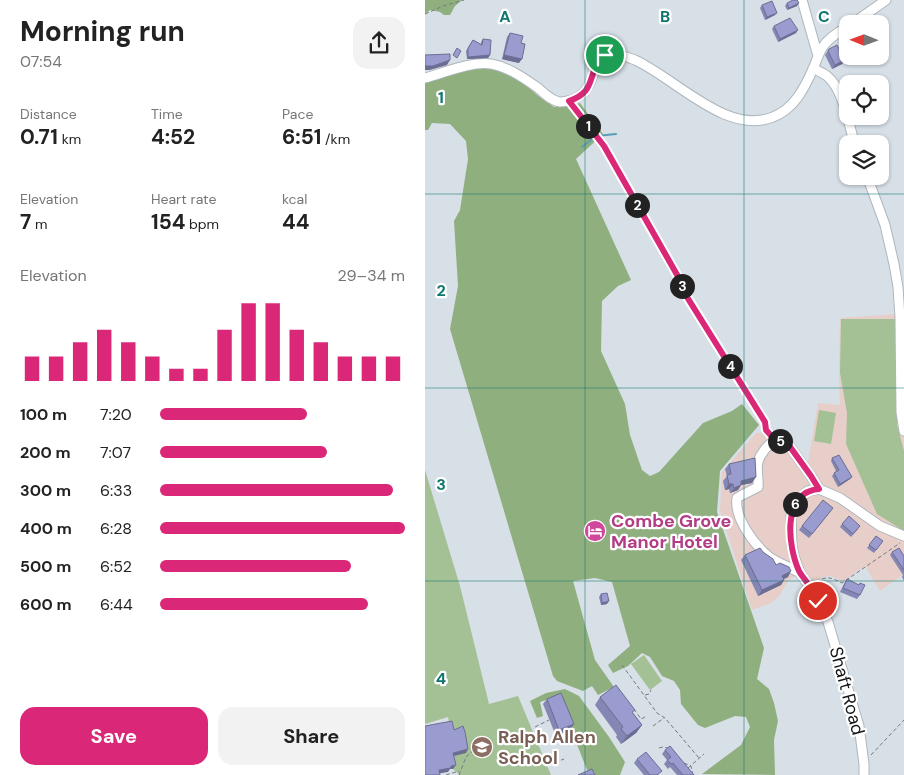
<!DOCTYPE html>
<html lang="en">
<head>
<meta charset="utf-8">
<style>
  :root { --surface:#fff; --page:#f2f2f2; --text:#222; --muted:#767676; --accent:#db2777 }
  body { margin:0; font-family:"DM Sans",sans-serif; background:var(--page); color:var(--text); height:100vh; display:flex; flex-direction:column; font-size:19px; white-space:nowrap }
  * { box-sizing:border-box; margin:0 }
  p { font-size:16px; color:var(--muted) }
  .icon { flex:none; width:28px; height:28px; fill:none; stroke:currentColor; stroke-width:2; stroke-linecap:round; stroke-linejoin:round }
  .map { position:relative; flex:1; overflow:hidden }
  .panel { display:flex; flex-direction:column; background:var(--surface); width:425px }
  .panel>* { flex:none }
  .needle { width:32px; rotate:271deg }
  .tools { position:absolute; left:414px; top:15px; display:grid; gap:10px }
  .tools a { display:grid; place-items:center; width:50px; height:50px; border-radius:10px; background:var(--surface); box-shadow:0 1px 4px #0004; font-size:25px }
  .pin { position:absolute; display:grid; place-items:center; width:42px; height:42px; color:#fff; margin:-21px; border:2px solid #fff; border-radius:50%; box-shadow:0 1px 5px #0007 }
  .km { position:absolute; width:25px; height:25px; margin:-12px; border-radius:50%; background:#222; color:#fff; font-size:14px; line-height:25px; text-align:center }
  .round { display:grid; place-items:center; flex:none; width:52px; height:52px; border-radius:15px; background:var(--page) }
  .head { display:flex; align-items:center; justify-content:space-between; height:85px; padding:0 20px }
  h1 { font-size:28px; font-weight:700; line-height:38px }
  .figures { display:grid; grid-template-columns:repeat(3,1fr); gap:8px; height:85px; padding:5px 20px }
  .figures div { display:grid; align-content:center }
  .figures b { font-size:21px; font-weight:700 }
  .figures small { font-size:14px; font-weight:400 }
  .figures p { font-size:14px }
  .chart { height:140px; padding:10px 20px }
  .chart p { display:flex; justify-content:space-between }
  .chart svg { width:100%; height:90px; margin-top:5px; stroke:var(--accent); stroke-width:6 }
  .button { display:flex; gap:10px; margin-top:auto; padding:10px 20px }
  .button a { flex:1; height:58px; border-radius:15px; background:var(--accent); color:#fff; font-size:20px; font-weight:700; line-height:58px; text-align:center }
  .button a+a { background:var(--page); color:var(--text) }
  ul { padding:0 20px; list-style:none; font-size:16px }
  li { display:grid; grid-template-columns:80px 60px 1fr; align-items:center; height:38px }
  li i { height:12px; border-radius:6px; background:var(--accent) }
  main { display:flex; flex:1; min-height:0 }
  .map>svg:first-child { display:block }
  .education { fill:#e7cec9 }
  .green { fill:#a4c095 }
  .forest { fill:#90af7f }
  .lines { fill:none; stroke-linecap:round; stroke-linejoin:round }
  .stream { stroke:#599eb2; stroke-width:2 }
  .minor-casing { stroke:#aeb6bd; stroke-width:11 }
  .path { stroke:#757a7f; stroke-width:1; stroke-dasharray:4 2.5; stroke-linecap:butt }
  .minor { stroke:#fff; stroke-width:9 }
  .wall { fill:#8486b3 }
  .shaded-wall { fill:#6c6d92 }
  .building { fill:#9a9cd0; stroke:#6c6d92 }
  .route-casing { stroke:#fff; stroke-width:10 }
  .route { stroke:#db2777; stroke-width:6 }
  .grid { fill:none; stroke:#0f766e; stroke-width:1; stroke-opacity:0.55 }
  .labels { text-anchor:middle; stroke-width:4.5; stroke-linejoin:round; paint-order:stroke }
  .hotel-label { font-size:18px; font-weight:bold; fill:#b23c85; stroke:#fff; text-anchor:start }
  .street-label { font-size:18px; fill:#131618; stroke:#fff }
  .education-label { font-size:18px; font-weight:bold; fill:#785e54; stroke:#fff; text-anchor:start }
  .grid-label { font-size:16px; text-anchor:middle; font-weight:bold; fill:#0f766e; stroke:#fff; stroke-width:4.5; stroke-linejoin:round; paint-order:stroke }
</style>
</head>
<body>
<main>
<section class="panel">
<div class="head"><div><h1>Morning run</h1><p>07:54</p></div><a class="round"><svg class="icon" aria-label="share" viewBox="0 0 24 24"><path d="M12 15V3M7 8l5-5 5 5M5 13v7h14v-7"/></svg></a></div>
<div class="figures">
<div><p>Distance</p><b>0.71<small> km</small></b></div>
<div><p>Time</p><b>4:52</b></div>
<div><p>Pace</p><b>6:51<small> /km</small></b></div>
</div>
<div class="figures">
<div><p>Elevation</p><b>7<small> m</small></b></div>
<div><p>Heart rate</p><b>154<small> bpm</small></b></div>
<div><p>kcal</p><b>44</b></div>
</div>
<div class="chart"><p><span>Elevation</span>29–34 m</p>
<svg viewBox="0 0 160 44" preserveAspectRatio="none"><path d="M5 44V32M15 44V32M25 44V25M35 44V19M45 44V25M55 44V32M65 44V38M75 44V38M85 44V19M95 44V6M105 44V6M115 44V19M125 44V25M135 44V32M145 44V32M155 44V32"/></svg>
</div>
<ul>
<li><b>100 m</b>7:20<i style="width:60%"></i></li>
<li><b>200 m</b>7:07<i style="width:68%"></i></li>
<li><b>300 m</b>6:33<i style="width:95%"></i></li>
<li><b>400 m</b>6:28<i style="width:100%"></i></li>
<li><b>500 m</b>6:52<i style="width:78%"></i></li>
<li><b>600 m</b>6:44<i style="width:85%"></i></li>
</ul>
<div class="button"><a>Save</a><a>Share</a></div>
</section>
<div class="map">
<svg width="479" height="775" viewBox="0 0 479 775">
  <rect width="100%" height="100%" fill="#d7dfe7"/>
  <path class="education" d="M472,314L479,403V574L455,591L440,566L417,582L406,576L397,577L387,584L377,572L364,580L354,596L346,603L327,610L295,511L297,472L331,433L349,432L366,433L368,441L383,463L393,403L415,405L414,378L415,318Z"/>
  <path class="green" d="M416,319H471L472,425L479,451V531L452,514L421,444L422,413L415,373Z
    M394,410L411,413L406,444L389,441Z
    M0,470L35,586L64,704L93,696L126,775H35L28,769L25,757L30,756L23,717L0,724Z
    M219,655L237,681L225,690L206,664Z"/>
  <path class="forest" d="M0,0H37L30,6L25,15H19L15,12L5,10L0,14Z
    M54,67L73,69L97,81L112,95L129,107L144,106L155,103L178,134L151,159L206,280L193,286L177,301L176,351L200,404L205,435L217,470L225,476L234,472L278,423L307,411L317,404L334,425L295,471L292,512L339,648L332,679L344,689L349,703L353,721L349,740L350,775L277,774L316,745L325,727L321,717L310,716L280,728L273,725L256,704L255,690L249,681L237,676L225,657L217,653L203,666L188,673L183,665L205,646L187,582L170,578L148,581L170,660L189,687L173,695L167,686L158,691L132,681L128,676L25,329L33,286L29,221L35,210L43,159L41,141L25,124L7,123L3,130H0V82Z
    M140,689L154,696L184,737L200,762L195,775H164L133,696L115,702L118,716L112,718L105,701L121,693Z"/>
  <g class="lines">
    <path class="stream" d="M157,147L171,136L191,134"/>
    <g class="minor-casing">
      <path id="minor" d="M377,0L393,56
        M427,24L461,0
        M388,68C393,71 398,73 402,76C419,90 423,124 430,144
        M0,78C19,73 46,61 66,64C83,67 99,78 113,88C119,93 126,101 135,102C138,102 143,101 146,100C182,90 154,37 210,60C250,78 302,136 348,117C369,109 379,89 388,69C391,62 393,55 397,48C403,38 413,33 422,27
        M442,176L460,225L469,264L473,287L475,318L476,412L479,431
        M375,573C365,567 352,563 343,556C329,544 309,518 312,498L317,495L333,487C334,479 331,471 333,462C335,455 343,442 352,441C356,440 360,442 363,444L386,476L394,489
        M439,775V764L434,726L403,622L385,587L375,573L370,559L367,546L366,515L370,504L376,497L383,491L394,489L415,498L455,526L479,536"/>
    </g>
    <path class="path" d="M0,14L18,6L39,0
      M149,107L179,146L255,280L257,289L340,422L341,430L346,435
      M391,582C403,575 406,578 417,583L475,543
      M197,665L232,713L240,718L274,758
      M220,695L224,694L226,690
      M209,709L216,719L220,717
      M228,726L239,718
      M110,727L124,720
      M234,748L238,747L243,748
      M446,755L479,720
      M259,763L266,766L268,775
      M124,765L139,759
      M263,768L279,754
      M21,775L34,771
      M34,775L41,757L49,750L48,748"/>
    <use href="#minor" class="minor"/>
  </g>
  <path class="wall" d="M362,3L372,6L362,10L360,6Z
    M337,5L350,15L340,20L335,8Z
    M349,26L371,33L353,42L347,29Z
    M85,33L96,43L94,63L77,59L82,37Z
    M58,39L65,55L63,58L42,59L41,51L48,40L56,44V42Z
    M404,49L420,60L417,64L407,69L400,55Z
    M407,458L425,479L413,487L407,476L411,471L406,461Z
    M304,464L327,483L316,485L313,490L305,493L304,489L300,490L298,481L302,476L300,469Z
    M408,508L384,538L374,530L377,526Z
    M417,524L433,529L426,537L415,527Z
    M451,536L458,541L449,553L442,548Z
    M338,552L363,577L359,579V580L356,585L333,596L316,560L320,555Z
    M467,552L479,556V581L477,577L478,575L465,555Z
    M422,579L434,585L435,583V595L432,599L415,592L419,584Z
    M176,594L182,604L176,605L174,597Z
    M175,697L208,713L217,725L211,733L196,744L191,737L192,735L170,705Z
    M122,699L145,730L131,736L118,704Z
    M240,750L269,775H252L245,767L243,769L239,764L242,760L237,754Z
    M212,759L234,775H219L209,763Z"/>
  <path class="shaded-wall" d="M374,3L372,6L362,10L364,8Z
    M352,13L350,15L340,20L342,17Z
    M373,30L371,33L353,42L355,39Z
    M65,55L63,58L42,59L43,57Z
    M79,55L97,59L94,63L77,59Z
    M25,60L22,65L5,70H0V66Z
    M420,60L417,64L407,69L410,65Z
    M331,477L327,483L316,485L313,490L305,493L316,481Z
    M427,477L425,479L413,487L415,484Z
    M304,484H308L304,489L300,490Z
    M366,571L363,577L354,581L357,576Z
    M359,580L356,585L333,596L337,590Z
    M184,601L182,604L176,605L177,603Z
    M149,724L145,730L131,736L134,730Z
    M217,725L211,733L196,744L202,736Z
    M43,749L41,753L25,757L28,753Z
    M31,765L28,769H25L23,772L11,774L14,770Z"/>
  <path class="building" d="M368,0H372L374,3L364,8L362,3Z
    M347,1L352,13L342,17L337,5Z
    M365,18L373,30L355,39L349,26Z
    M85,33L98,36L96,43L100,44L97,59L79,55Z
    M58,39L66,40L65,55L43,57V48L48,40L57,45Z
    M412,45L420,60L410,65L403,51L404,49Z
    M32,48L36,51L32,58L28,55Z
    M25,54V60L8,66H0V55Z
    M414,455L427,477L415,484L409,473L414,470L407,458Z
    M330,458L331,477L316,481V485L309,488L308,484H304L302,475L306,474L304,464Z
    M398,500L408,508L387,534L377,526Z
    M424,516L435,526L428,534L417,524Z
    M451,536L458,541L451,550L444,545Z
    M335,548L338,552L348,559L351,565L355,563L364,567L366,571L357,576L359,580L337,590L320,555Z
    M474,548L479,556V570L467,552Z
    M422,579L434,585L435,583L440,585L435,595L418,588Z
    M182,593L184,601L177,603L176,594Z
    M191,685L210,710L207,712L217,725L202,736L196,729L198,727L175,697Z
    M136,693L149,724L134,730L122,699Z
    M27,721L29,730L38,726L40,732L43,749L28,753L31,765L26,766V768L14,770L15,775H0V726Z
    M245,746L269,775H258L248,763L246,764L242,760L246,757L240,750Z
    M221,752L237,771L232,775H225L212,759Z
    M167,769L170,775H153Z"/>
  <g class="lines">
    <g class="route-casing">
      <path id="route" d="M180,55C160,72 174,91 144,101L179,146L255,280L257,289L340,422L341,430L351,441H359L363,444L386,476L394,489C356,492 363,547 374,571C377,577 382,581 385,587C388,591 390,596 393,601"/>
    </g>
    <use href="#route" class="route"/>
  </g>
  <path class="grid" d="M160,0V775M319,0V775M0,194H479M0,388H479M0,581H479"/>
  <defs>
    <g id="hotel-disc" transform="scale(1.125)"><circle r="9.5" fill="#d1479c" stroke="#fff"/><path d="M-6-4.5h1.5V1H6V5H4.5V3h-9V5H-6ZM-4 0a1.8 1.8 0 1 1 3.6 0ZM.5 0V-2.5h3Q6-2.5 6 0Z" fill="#fff"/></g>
    <g id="school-disc" transform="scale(1.125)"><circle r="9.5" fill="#8d6e63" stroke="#fff"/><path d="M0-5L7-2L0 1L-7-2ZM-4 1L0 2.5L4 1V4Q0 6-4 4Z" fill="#fff"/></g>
  </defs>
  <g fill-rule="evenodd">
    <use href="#hotel-disc" x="170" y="531"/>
    <use href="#school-disc" x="57" y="747"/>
  </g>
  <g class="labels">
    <g class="hotel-label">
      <text x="186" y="527">Combe Grove<tspan x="186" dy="21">Manor Hotel</tspan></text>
    </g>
    <g class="street-label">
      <text transform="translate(422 691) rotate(75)" y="6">Shaft Road</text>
    </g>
    <g class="education-label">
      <text x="73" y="743">Ralph Allen<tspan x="73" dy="21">School</tspan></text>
    </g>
  </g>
  <g class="grid-label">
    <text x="80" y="22">A</text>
    <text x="240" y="22">B</text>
    <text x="399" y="22">C</text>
    <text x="16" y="103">1</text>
    <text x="16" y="296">2</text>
    <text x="16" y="490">3</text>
    <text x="16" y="684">4</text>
  </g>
</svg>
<div class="tools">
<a><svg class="needle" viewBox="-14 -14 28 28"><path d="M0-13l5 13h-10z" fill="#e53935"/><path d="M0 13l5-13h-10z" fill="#767676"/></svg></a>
<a><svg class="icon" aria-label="locate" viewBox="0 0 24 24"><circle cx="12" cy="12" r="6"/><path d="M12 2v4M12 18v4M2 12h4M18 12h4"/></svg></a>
<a><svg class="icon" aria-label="layers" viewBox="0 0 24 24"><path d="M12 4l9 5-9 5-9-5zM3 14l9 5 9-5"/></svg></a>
</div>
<div class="pin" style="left:180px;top:55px;background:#1e9e55"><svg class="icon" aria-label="arrive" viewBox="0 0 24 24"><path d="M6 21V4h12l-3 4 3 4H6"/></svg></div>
<div class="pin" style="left:393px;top:601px;background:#d93025"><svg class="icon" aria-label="check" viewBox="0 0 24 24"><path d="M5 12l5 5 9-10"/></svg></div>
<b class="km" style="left:163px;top:126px">1</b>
<b class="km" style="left:212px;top:205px">2</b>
<b class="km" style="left:257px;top:286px">3</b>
<b class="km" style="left:305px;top:366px">4</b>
<b class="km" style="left:355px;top:441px">5</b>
<b class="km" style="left:370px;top:504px">6</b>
</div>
</main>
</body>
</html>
